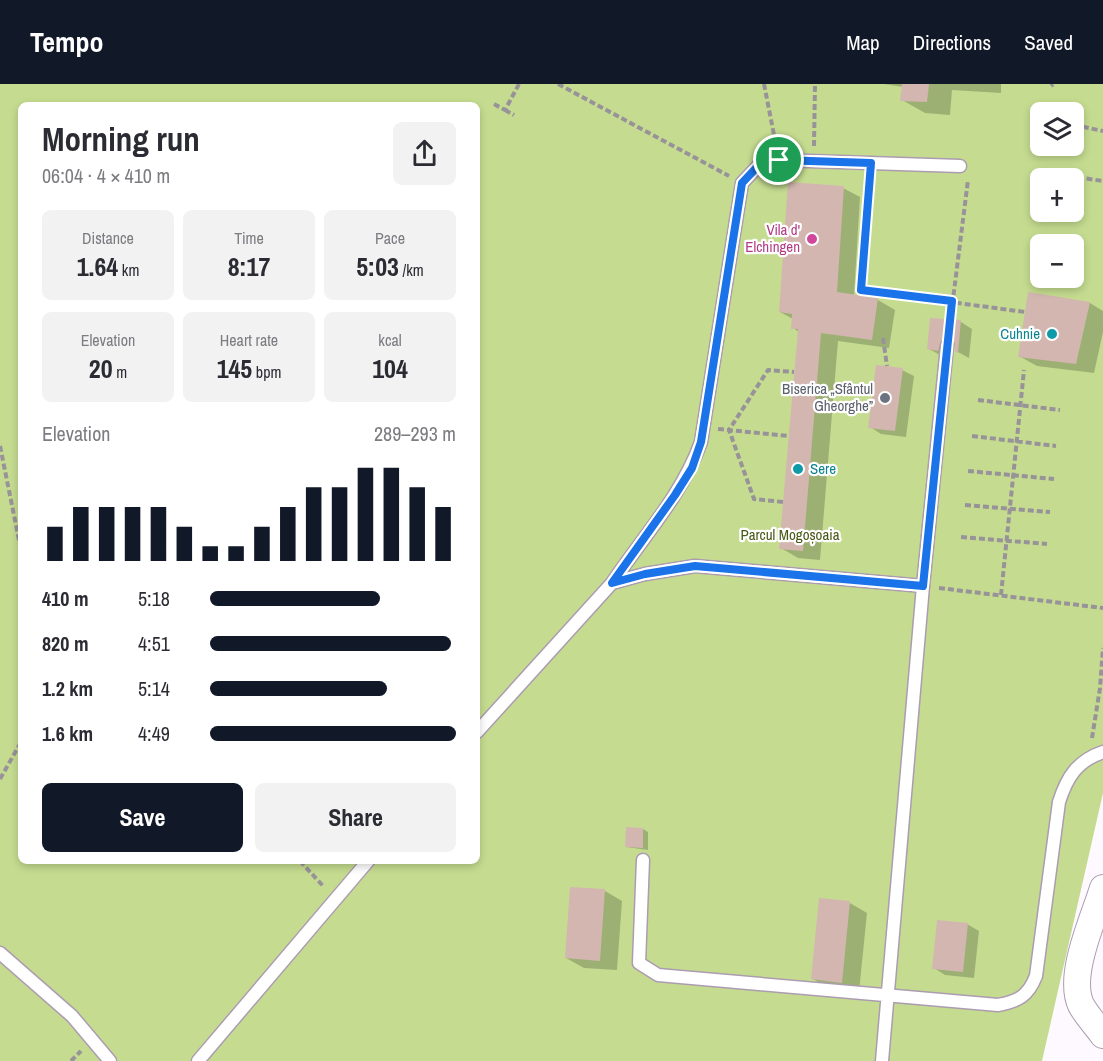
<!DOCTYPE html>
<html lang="en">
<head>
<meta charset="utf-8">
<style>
  :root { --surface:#fff; --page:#f2f2f3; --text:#2b2b33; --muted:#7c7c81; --accent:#111827 }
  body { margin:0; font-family:"Archivo Narrow",sans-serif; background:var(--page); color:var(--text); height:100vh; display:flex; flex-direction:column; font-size:22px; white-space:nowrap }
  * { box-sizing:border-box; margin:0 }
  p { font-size:20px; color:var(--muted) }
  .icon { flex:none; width:33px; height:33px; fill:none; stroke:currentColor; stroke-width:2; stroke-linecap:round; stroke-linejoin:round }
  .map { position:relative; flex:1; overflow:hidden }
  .details { position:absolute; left:18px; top:18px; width:462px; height:762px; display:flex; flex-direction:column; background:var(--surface); border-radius:9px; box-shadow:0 3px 9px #0003 }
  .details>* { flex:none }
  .controls { position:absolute; left:1030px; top:18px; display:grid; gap:12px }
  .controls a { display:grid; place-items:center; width:54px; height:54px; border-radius:9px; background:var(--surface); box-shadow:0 3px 9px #0003; font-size:30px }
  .pin { position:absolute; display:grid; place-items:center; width:51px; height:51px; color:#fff; margin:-26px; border:3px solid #fff; border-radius:50%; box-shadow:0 2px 6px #0007 }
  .round { display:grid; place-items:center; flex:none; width:63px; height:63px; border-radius:9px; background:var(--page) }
  .summary { display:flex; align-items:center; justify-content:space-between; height:102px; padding:0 24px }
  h1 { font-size:33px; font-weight:700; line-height:45px }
  .metrics { display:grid; grid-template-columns:repeat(3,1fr); gap:9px; height:102px; padding:6px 24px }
  .metrics div { display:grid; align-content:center; border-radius:9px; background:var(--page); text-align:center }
  .metrics b { font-size:26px; font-weight:700 }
  .metrics small { font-size:16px; font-weight:400 }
  .metrics p { font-size:16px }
  .chart { height:168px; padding:12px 24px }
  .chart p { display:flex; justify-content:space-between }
  .chart svg { width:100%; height:108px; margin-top:6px; stroke:var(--accent); stroke-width:6 }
  .primary-button { display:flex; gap:12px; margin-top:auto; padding:12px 24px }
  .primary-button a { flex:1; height:69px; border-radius:9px; background:var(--accent); color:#fff; font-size:24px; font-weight:700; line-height:69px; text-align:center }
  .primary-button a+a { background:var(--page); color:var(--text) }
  ul { padding:0 24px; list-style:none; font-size:20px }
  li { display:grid; grid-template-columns:96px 72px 1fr; align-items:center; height:45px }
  li i { height:15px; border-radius:8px; background:var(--accent) }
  header { display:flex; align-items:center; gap:36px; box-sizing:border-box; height:84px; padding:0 30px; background:var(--accent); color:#fff }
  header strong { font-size:28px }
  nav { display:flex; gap:33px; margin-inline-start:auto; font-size:21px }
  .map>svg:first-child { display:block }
  .green { fill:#c5dc90; fill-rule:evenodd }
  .shadow { fill:#0003 }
  .building { fill:#d3b6b0 }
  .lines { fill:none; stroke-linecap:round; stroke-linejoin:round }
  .service-casing { stroke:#ac9cb0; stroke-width:15 }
  .minor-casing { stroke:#ac9cb0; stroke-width:28 }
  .path { stroke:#989399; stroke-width:4; stroke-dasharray:6 3; stroke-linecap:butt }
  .service { stroke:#fff; stroke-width:12 }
  .minor { stroke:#fff; stroke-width:26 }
  .route-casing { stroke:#fff; stroke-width:12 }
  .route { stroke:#1a73e8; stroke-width:8 }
  .hotel-dot { fill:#d1479c; stroke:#fff; stroke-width:2 }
  .culture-dot { fill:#0f9aa8; stroke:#fff; stroke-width:2 }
  .worship-dot { fill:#6b7280; stroke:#fff; stroke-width:2 }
  .labels { text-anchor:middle; stroke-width:4.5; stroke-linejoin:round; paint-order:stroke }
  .hotel-label { font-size:15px; fill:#b23c85; stroke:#fff; text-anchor:end }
  .culture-label { font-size:15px; fill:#0d838f; stroke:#fff; text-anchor:end }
  .worship-label { font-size:15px; fill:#5b616d; stroke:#fff; text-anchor:end }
  .park-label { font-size:15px; fill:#485817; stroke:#fff }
</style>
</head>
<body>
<header>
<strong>Tempo</strong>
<nav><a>Map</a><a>Directions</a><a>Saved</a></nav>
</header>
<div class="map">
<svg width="1103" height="977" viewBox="0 0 1103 977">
  <rect width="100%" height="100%" fill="#fdf9fe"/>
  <path class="green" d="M0,0H1103V709L1042,977H0ZM21,21H477V777H21ZM1041,28H1074V62H1041ZM1041,94H1074V128H1041ZM1041,160H1074V194H1041Z"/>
  <path class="shadow" d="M884,0H1001V9L952,6L950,31L925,29L902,16L903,3Z
    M843,104L860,113L854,212L878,216L895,226L889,264L838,257L820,476L798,474L781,464L799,248L793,244V235L780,228Z
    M1030,210L1090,219L1103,227V248L1094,289L1037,282L1019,272Z
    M932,235L961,238L972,245L969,274L956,267V261L940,271L929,265Z
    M902,286L914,292L906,353L881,350L870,343Z
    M643,745L648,748V766L626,763Z
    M605,807L622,817L617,886L584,884L566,874Z
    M850,819L867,829L859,908L830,905L813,895Z
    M967,840L979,847L974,894L945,891L934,884Z"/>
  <path class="building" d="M902,0H929L927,18L900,17Z
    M788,98L844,102L837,208L878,214L872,256L821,249L803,467L779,465L798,245H791L792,230L779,228Z
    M1028,208L1090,218L1076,280L1018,273Z
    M930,234L961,236L958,269L955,268V259L948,254L941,257L938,267L927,265Z
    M876,281L903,284L895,347L868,344Z
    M626,743L643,744V764L625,763Z
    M570,803L605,805L600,877L565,874Z
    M819,814L850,817L842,899L811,895Z
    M937,836L968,839L963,888L932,885Z"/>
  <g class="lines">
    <g class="service-casing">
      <path id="service" d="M612,499C643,453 682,411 701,358L742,99L759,81L779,76L960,82
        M477,648L612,499L645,490L695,482L923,502
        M643,776L639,879L658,891L998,921C1019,917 1028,912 1036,892L1059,718C1067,693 1077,677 1103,668
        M0,869L72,932L110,977
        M198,977L368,777
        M882,977L923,502L947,262"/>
    </g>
    <g class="minor-casing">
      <path id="minor" d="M1103,804C1094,834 1067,891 1081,921C1087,932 1096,941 1103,951"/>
    </g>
    <path class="path" d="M558,0L729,92
      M764,0L776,61
      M1051,2L1053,0
      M494,20L505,26L519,0
      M505,26L514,31
      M1074,41L1103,47
      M814,62L815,0
      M1042,88L1103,97
      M870,95L861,206L1025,228
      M949,247L968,96
      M883,254L887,282
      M978,316L1060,326
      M718,345L789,352
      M972,352L1056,362
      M0,362L21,466
      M968,387L1054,395
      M783,418L754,415L729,346L768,286L794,288
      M965,421L1050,428
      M961,453L1047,460
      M939,504L1103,524
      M1001,511L1024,286
      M1092,654L1100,604L1103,564
      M0,695L21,658
      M300,777L324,803
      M71,977L81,967"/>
    <use href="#service" class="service"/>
    <use href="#minor" class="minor"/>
  </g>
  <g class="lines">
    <g class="route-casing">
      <path id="route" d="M779,76L871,79L861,206L952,217L923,502L695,482L645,490L612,499L675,411L692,384L701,358L742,99L759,81Z"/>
    </g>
    <use href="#route" class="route"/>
  </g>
  <circle class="hotel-dot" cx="812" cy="155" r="6"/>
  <g class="culture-dot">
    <circle cx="1052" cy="250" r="6"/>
    <circle cx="798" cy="385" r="6"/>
  </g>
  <circle class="worship-dot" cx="885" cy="314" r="6"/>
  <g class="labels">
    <g class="hotel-label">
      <text x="800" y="151">Vila d'<tspan x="800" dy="17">Elchingen</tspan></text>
    </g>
    <g class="culture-label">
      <text x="1040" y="255">Cuhnie</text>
      <text x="810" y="390" text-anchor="start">Sere</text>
    </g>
    <g class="worship-label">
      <text x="873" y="310">Biserica „Sfântul<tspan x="873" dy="17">Gheorghe”</tspan></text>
    </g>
    <g class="park-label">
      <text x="790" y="456">Parcul Mogoșoaia</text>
    </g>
  </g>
</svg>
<div class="controls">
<a><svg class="icon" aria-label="layers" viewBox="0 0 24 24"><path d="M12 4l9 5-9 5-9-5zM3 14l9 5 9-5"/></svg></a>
<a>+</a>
<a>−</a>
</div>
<div class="pin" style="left:779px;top:76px;background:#1e9e55"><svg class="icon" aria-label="arrive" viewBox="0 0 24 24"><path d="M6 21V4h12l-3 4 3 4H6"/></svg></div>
<section class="details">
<div class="summary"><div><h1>Morning run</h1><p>06:04 · 4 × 410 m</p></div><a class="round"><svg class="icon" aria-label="share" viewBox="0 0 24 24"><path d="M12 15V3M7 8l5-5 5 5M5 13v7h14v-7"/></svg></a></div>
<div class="metrics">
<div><p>Distance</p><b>1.64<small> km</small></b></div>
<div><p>Time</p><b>8:17</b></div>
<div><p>Pace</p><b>5:03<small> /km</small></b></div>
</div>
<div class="metrics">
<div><p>Elevation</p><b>20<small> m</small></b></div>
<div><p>Heart rate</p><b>145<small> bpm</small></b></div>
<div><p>kcal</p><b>104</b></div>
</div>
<div class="chart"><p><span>Elevation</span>289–293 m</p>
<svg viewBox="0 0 160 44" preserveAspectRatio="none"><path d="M5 44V30M15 44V22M25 44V22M35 44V22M45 44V22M55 44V30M65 44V38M75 44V38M85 44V30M95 44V22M105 44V14M115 44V14M125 44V6M135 44V6M145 44V14M155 44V22"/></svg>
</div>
<ul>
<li><b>410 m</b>5:18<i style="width:69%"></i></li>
<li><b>820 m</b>4:51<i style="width:98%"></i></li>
<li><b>1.2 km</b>5:14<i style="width:72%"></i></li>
<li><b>1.6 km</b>4:49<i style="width:100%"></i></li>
</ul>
<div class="primary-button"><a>Save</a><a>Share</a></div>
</section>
</div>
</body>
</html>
